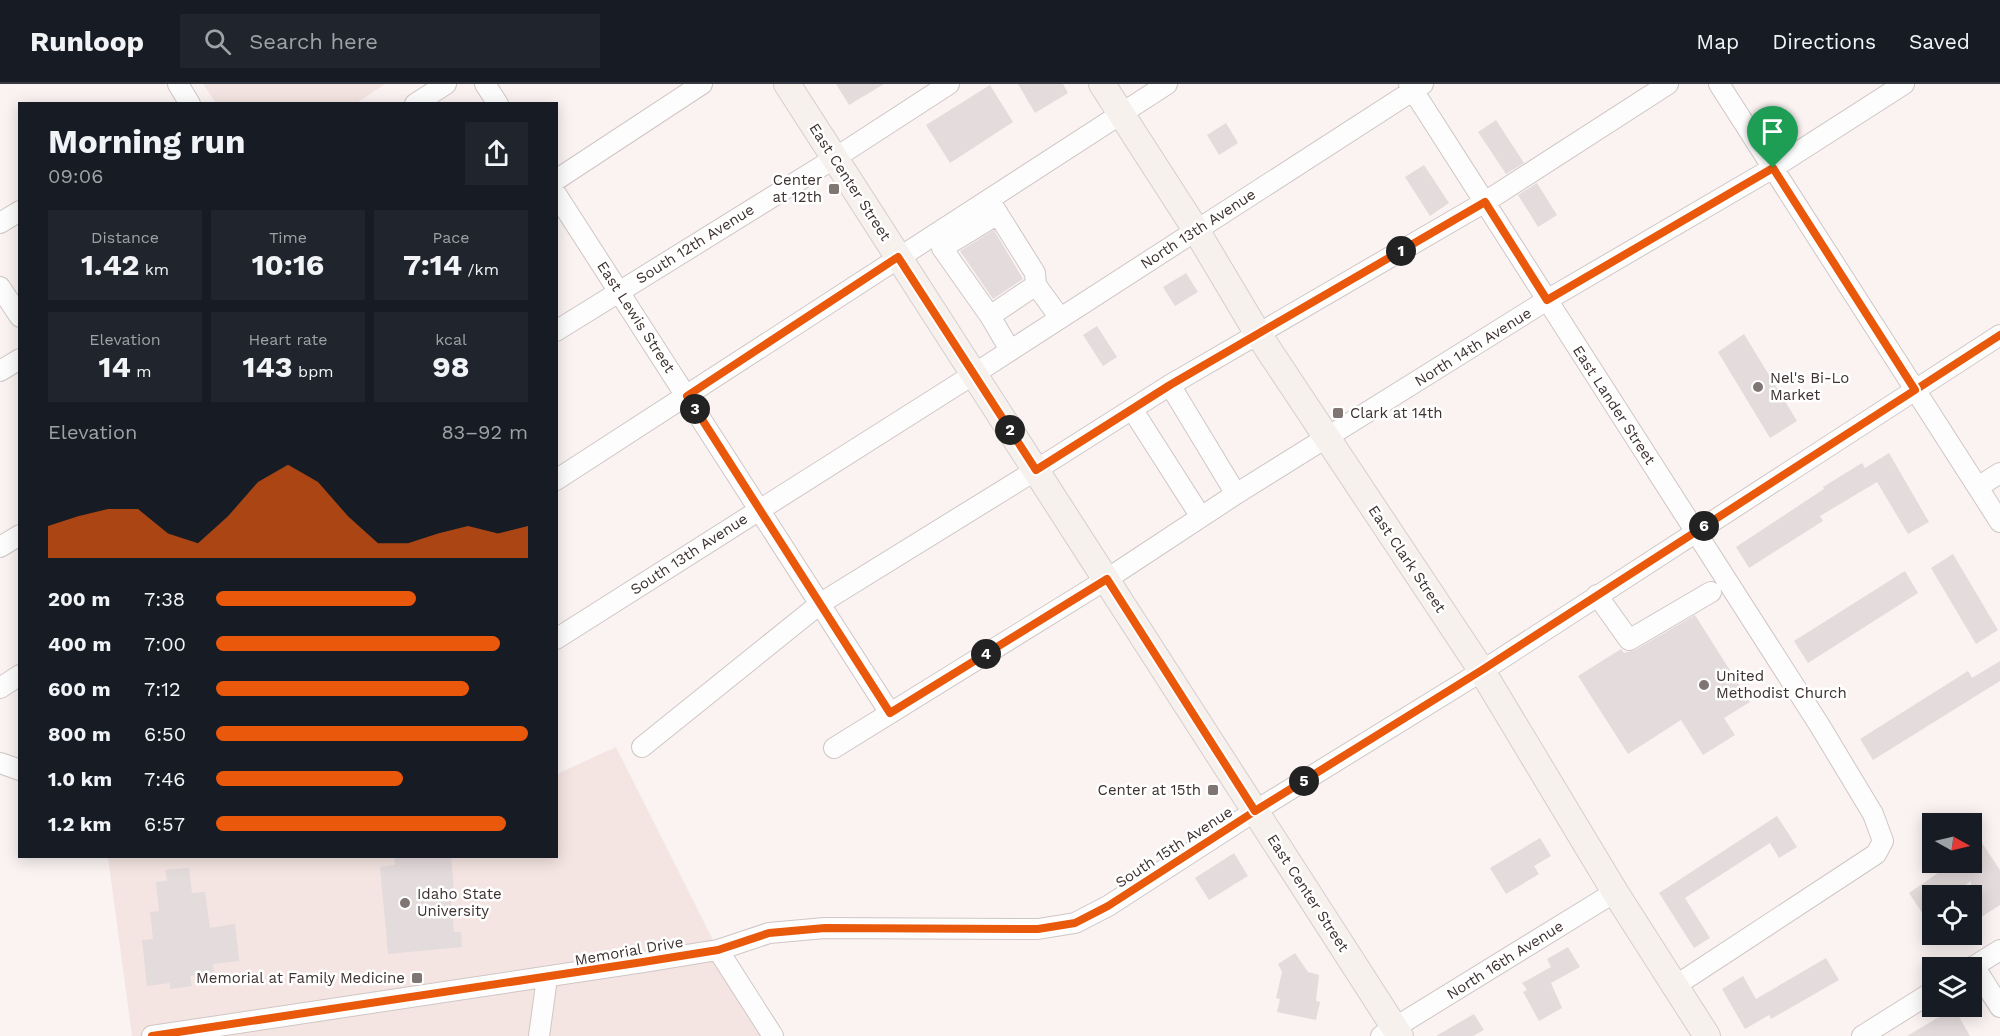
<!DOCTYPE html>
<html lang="en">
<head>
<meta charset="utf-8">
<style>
  :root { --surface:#171b24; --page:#20242c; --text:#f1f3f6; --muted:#9ea1a6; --line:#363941; --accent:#ea580c }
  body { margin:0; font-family:"Work Sans",sans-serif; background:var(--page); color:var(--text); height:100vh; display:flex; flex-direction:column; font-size:22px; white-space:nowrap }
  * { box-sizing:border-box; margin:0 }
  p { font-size:20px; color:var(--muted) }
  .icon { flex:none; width:33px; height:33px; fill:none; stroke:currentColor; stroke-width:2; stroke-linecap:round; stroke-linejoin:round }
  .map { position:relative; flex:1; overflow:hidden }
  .side { position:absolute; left:18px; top:18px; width:540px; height:756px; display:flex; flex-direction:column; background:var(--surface); border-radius:0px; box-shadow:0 3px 15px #0003 }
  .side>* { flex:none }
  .needle { width:39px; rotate:98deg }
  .buttons { position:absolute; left:1922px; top:729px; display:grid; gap:12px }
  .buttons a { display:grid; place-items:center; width:60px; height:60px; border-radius:0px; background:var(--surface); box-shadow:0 3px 15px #0003; font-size:30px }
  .pin { position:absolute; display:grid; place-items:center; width:51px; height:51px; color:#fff; margin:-62px -26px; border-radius:50% 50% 50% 0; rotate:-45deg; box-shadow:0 0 6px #0007 }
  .pin .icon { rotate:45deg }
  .km { position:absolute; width:30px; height:30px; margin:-15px; border-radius:50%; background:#222; color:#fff; font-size:16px; line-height:30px; text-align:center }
  .round { display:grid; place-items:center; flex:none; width:63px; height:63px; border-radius:0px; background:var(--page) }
  .overview { display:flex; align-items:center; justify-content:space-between; height:102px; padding:0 30px }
  h1 { font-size:33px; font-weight:700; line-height:45px }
  .metrics { display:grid; grid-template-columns:repeat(3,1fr); gap:9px; height:102px; padding:6px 30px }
  .metrics div { display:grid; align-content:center; border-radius:0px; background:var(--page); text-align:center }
  .metrics b { font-size:30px; font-weight:700 }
  .metrics small { font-size:16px; font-weight:400 }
  .metrics p { font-size:16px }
  .chart { height:168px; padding:12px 30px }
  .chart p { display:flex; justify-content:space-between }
  .chart svg { width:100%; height:108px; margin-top:6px; fill:var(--accent); opacity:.7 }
  ul { padding:0 30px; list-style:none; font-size:20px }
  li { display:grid; grid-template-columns:96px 72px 1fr; align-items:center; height:45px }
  li i { height:15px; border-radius:8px; background:var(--accent) }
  header { display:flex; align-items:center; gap:36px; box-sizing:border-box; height:84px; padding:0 30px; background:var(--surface); border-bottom:2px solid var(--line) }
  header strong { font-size:28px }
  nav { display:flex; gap:33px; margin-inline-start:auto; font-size:21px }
  .search { width:420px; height:54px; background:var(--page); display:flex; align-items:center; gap:15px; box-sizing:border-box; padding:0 21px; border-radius:0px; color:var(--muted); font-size:22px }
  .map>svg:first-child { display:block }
  .built { fill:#f4e5e2 }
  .building { fill:#e4dbdc }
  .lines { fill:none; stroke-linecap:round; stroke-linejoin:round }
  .minor-casing { stroke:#cfc6c5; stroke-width:22 }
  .major-casing { stroke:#d3cecd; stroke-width:28 }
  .minor { stroke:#fefdfd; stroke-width:20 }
  .major { stroke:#f7f1ee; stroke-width:26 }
  .cycleway-casing { stroke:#fff; stroke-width:11 }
  .cycleway { stroke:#e8590c; stroke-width:8 }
  .route-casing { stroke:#fff; stroke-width:12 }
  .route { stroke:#ea580c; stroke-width:8 }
  .poi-dot { fill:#7f7674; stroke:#fff; stroke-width:2 }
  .labels { text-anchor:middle; stroke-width:5; stroke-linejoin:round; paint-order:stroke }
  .poi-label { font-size:15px; fill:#3d3230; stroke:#fff; text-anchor:start }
  .street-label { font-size:15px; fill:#3d3230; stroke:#fff }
</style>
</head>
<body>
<header>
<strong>Runloop</strong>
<div class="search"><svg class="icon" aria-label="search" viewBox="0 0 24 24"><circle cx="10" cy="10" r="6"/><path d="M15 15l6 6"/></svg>Search here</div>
<nav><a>Map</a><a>Directions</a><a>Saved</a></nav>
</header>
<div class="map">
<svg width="2000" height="952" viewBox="0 0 2000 952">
  <rect width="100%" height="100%" fill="#faf3f2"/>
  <path class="built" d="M203,0H385L355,20L216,19Z
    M616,663L718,866L768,952H132L108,773L556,772L557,690Z"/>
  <path class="building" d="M836,0H884L849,21Z
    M1018,0H1063L1068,9L1035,29Z
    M990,1L1013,38L950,79L926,41Z
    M1496,36L1524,79L1506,90L1478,48Z
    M1226,39L1238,59L1219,71L1207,51Z
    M1424,81L1449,119L1430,132L1405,93Z
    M1537,99L1557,131L1538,143L1518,111Z
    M994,146L1023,195L993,215L960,167Z
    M1186,189L1198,208L1175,222L1163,203Z
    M1097,242L1117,273L1103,282L1083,251Z
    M1744,250L1797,337L1770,354L1718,268Z
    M1889,369L1929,438L1908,450L1877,398L1820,432L1823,437L1749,484L1736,463L1824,405L1823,403L1862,379L1865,384Z
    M1953,470L1998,546L1976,560L1931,484Z
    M1905,487L1918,509L1808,579L1794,557Z
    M1695,531L1750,618L1724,634L1735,651L1703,671L1681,636L1628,670L1578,592L1621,565L1624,569L1635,566Z
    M2000,577V597L1873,676L1860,655L1968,587L1972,594Z
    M1777,732L1797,763L1779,774L1770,759L1685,814L1710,854L1694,864L1659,809Z
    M1540,754L1551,772L1534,782L1539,790L1506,810L1490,784Z
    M1982,759L2000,786V821L1978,835L1971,824V797L1950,812H1932V823L1923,830L1909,809L1954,778H1971V767Z
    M1234,769L1248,792L1209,816L1195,794Z
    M394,772H451L455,817H451L454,848H461L462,863L388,870L380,783L395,781Z
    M189,784L192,809L205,808L210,844L235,840L239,877L213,880L214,889L190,892L192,902L170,905V899L147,902L142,856L153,855L150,828L159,827L156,798L167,797L165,786Z
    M1568,863L1580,883L1551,899L1562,924L1539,937L1523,908L1527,906L1522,899L1551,883L1547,875Z
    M1295,869L1308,888L1319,891L1316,917L1320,918L1316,936L1277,928L1280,915L1276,914L1282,888L1278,880Z
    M1826,874L1839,896L1771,935L1769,931L1745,945L1722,905L1743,892L1756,915Z
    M1954,924L1970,952H1907Z
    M1474,930L1484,946L1473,952H1436Z"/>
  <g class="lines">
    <g class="minor-casing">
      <path id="minor" d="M178,0L190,20
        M485,0L498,20
        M1409,0L1820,642L1873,730L1883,757L1876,770L1675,902
        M1719,0L2000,438
        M415,20L446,0
        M556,96L702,0
        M556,110L890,629
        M989,116L998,130L942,164L990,232L1036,201L1060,234
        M998,130L1035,189L1036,201
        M0,139L20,127
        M0,203L20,233
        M990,232L1010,266
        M556,247L835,74L949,0
        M0,287L20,275
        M1170,301L1236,410
        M1132,325L1201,433
        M556,396L1167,0
        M1978,403L2000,389
        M0,463L20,451
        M1597,511L1629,556L1711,508
        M556,555L974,290L1423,0
        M0,604L20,591
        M642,663L821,519L1036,386L1170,301L1485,118L1668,0
        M834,664L1107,495L1236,410L1547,216L1773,84L1904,0
        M0,679L20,686
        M718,866L773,952
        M1974,882L2000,923
        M1971,884L2000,866
        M152,952L643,878L718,866L769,849L825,844L1038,845L1075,839L1108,822L1255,727L1482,587L2000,251
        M539,952L547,894
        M1381,952L1615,808
        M1862,952L1932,908"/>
    </g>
    <g class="major-casing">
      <path id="major" d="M787,0L1400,952
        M1102,0L1196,146L1258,250L1482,587L1615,808L1707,952"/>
    </g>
    <use href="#minor" class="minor"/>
    <use href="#major" class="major"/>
    <g class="cycleway-casing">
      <path id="cycleway" d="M152,952L643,878L718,866L769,849L825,844L1038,845L1075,839L1108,822L1255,727L1482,587L2000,251"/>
    </g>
    <use href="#cycleway" class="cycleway"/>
  </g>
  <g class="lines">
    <g class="route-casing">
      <path id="route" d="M1773,84L1915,306L1482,586L1255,727L1107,495L890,629L687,312L898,173L1036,386L1170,301L1485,118L1547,216Z"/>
    </g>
    <use href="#route" class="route"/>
  </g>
  <g class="poi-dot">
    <rect x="828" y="99" width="12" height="12" rx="3"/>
    <circle cx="1758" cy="303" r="6"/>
    <rect x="1332" y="323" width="12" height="12" rx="3"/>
    <circle cx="1704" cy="601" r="6"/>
    <rect x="1207" y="700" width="12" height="12" rx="3"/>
    <circle cx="405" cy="819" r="6"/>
    <rect x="411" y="888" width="12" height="12" rx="3"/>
  </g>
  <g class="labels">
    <g class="poi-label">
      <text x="822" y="101" text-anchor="end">Center<tspan x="822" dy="17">at 12th</tspan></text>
      <text x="1770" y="299">Nel's Bi-Lo<tspan x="1770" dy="17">Market</tspan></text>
      <text x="1350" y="334">Clark at 14th</text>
      <text x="1716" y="597">United<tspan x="1716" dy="17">Methodist Church</tspan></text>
      <text x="1201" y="711" text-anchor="end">Center at 15th</text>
      <text x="417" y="815">Idaho State<tspan x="417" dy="17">University</tspan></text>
      <text x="405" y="899" text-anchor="end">Memorial at Family Medicine</text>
    </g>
    <g class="street-label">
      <text transform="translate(850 98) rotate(57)" y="5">East Center Street</text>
      <text transform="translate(1198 145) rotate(-33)" y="5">North 13th Avenue</text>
      <text transform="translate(695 160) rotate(-32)" y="5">South 12th Avenue</text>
      <text transform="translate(636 233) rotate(57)" y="5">East Lewis Street</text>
      <text transform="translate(1473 263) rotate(-32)" y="5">North 14th Avenue</text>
      <text transform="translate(1614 321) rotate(57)" y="5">East Lander Street</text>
      <text transform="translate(689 470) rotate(-33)" y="5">South 13th Avenue</text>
      <text transform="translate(1407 475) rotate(56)" y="5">East Clark Street</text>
      <text transform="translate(1174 763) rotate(-33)" y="5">South 15th Avenue</text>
      <text transform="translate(1308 809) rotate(57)" y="5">East Center Street</text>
      <text transform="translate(629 867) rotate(-10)" y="5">Memorial Drive</text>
      <text transform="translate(1505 876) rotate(-32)" y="5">North 16th Avenue</text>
    </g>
  </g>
</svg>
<div class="buttons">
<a><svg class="needle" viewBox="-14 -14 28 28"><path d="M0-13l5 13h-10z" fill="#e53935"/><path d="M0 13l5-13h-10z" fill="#9ea1a6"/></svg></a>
<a><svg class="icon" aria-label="locate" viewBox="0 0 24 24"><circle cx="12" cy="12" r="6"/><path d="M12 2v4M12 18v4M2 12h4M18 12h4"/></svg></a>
<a><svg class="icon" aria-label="layers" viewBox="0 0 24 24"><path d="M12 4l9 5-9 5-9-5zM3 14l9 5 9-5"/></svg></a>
</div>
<div class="pin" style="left:1773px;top:84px;background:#1e9e55"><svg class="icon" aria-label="arrive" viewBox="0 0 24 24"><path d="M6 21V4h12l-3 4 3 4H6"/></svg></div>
<b class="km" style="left:1401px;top:167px">1</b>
<b class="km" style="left:1010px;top:346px">2</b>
<b class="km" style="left:695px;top:325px">3</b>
<b class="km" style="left:986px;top:570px">4</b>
<b class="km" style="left:1304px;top:697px">5</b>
<b class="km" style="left:1704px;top:442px">6</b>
<section class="side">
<div class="overview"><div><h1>Morning run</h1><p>09:06</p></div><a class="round"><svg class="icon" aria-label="share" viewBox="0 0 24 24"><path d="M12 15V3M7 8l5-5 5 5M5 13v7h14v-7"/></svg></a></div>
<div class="metrics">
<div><p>Distance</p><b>1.42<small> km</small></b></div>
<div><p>Time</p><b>10:16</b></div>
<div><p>Pace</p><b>7:14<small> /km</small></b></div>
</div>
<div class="metrics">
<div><p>Elevation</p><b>14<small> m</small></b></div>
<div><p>Heart rate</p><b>143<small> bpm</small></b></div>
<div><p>kcal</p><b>98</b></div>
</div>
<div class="chart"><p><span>Elevation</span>83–92 m</p>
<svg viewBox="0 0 160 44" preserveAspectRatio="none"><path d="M0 44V31L10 27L20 24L30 24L40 34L50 38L60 27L70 13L80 6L90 13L100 27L110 38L120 38L130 34L140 31L150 34L160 31V44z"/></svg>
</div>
<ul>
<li><b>200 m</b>7:38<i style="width:64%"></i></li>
<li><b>400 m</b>7:00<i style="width:91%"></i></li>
<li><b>600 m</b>7:12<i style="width:81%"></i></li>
<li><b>800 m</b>6:50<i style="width:100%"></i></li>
<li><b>1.0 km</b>7:46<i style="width:60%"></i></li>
<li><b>1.2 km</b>6:57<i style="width:93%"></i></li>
</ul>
</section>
</div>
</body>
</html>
